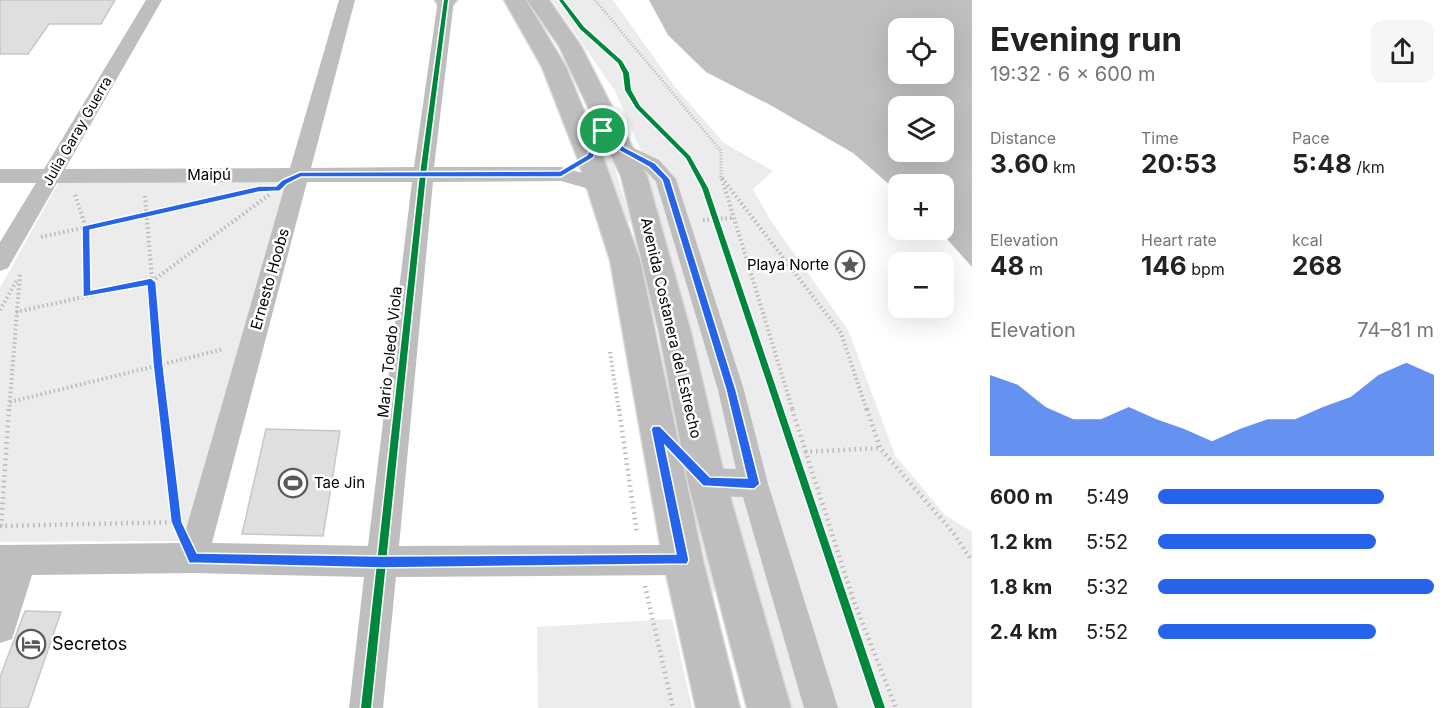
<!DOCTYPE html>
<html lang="en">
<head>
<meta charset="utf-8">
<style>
  :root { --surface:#fff; --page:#f6f6f6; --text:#222; --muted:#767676; --accent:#2563eb }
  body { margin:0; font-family:Inter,sans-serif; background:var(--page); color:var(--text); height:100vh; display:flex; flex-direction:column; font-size:22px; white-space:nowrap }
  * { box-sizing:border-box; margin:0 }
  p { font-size:20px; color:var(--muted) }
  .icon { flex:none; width:33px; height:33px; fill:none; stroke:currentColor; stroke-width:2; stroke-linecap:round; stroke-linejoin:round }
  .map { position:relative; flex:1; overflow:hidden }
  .panel { display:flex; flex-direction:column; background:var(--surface); width:480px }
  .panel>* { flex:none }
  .controls { position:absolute; left:888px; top:18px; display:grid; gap:12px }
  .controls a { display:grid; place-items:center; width:66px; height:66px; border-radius:12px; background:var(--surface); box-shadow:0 6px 24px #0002; font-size:30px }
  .pin { position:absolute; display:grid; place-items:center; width:51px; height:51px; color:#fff; margin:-26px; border:3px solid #fff; border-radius:50%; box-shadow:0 2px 6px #0007 }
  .round { display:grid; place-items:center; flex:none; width:63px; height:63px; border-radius:12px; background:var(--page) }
  .summary { display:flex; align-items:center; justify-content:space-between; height:102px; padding:0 18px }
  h1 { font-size:33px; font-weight:700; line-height:45px }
  .figures { display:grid; grid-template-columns:repeat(3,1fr); gap:9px; height:102px; padding:6px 18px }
  .figures div { display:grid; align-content:center }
  .figures b { font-size:26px; font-weight:700 }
  .figures small { font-size:16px; font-weight:400 }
  .figures p { font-size:16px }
  .chart { height:168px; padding:12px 18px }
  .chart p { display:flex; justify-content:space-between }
  .chart svg { width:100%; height:108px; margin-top:6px; fill:var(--accent); opacity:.7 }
  ul { padding:0 18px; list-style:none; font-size:20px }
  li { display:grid; grid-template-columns:96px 72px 1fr; align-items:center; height:45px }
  li i { height:15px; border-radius:8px; background:var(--accent) }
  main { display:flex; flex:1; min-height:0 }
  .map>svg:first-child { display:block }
  .green { fill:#ececec }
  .water { fill:#bfbfbf; fill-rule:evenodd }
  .building { fill:#dfdfdf; stroke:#c7c7c7; stroke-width:1.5 }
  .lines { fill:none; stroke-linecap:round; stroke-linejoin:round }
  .major-casing { stroke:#dbdbdb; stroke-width:3 }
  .path-far2 { stroke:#b9b9b9; stroke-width:3; stroke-dasharray:1 2; stroke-linecap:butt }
  .path-far1 { stroke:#b9b9b9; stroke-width:4; stroke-dasharray:1.5 3; stroke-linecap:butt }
  .path { stroke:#b9b9b9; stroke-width:4.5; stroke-dasharray:1.5 4; stroke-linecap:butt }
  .minor { fill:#bebebe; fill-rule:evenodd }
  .major { fill:#bebebe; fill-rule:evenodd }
  .cycleway-casing { stroke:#fff; stroke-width:3 }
  .cycleway { fill:#00873e; fill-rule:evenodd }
  .route { fill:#2563eb; stroke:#fff; stroke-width:1.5; fill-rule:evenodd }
  .labels { text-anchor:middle; stroke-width:5; stroke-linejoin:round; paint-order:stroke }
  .far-street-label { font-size:14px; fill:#000; stroke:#fff }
  .street-label { font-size:15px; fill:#000; stroke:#fff }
  .poi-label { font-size:15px; fill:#000; stroke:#fff; text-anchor:end }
  .near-poi-label { font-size:18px; fill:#000; stroke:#fff; text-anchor:start }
</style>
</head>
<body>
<main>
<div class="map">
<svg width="972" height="708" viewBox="0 0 972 708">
  <rect width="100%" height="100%" fill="#fff"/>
  <path class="green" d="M552,0H613L675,87L724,143L773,171L753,189L769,218L848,330L895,455L945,515L972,532V708H789L734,524L642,176L641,151L615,91Z
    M606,139L631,221L623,222L604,160Z
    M278,176L284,182L287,194L185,541L0,542V288L59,182Z
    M689,513L697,518L703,526L716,593L701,583Z
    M672,619L692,708H538L537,627Z"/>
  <path class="water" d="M649,0H972V267L939,230H944V184H898V192L853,153L772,106L706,72L668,35ZM898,28H944V74H898ZM898,106H944V152H898Z"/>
  <path class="building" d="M0,0H115L101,24H49L28,54H0Z
    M266,429L340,431L323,536L242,534Z
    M25,611L61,612L28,708H0V677Z"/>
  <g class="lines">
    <g class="major-casing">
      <path id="major" d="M435,0H457C451,8 446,8 438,5Z
        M504,0H526L566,67L603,157L640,260L703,560L740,708H696L663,560L610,260L577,157L542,67Z
        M527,0H549L581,46L647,176L691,332L726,482L791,708H747L688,482L659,332L621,176L559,46Z"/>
    </g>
    <path class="path-far2" d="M595,0L721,151V177L723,180"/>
    <path class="path-far1" d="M722,178L841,333L867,411
      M722,179L793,411
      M75,195L86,228V295
      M145,196L163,411
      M703,220L733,218
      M41,237L224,197
      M0,310L17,280
      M16,312L151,282L269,195
      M610,352L619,411
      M10,402L224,349
      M9,411L20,274"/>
    <path class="path" d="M163,409L175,514
      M619,409L637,534
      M792,409L853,599L896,708
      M867,409L880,448L955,535L972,561
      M805,452L880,448
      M0,526L176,522
      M1,526L9,409
      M645,586L673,708"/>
    <path class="minor" d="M146,0H162L65,169L290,168L339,0H355L311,168L414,167L438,0H454L434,167H561L607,180L611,185L607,190L600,192L561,181L433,182L399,546L683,545L694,549L698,560L694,571L683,575L396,577L383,708H349L364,577L193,573L32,575L12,639L0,643V545L182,543L286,182L57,183L8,268L0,271V242L36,183H0V169H44ZM307,182H412L368,546L212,543Z
      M621,142L659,160L676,179L744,390L768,484L838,708H804L743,497L707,496L697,492L693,482L697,472L707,468L736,469L718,390L656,182L645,170L614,154L611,149L614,144Z"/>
    <use href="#major" class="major"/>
    <g class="cycleway-casing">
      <path id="cycleway" d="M444,0H448L426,174L371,708H361L420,174Z
        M559,0H563L584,27L622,61L629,73L631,90L640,106L690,156L708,188L885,708H875L702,188L686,158L636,108L625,90L623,73L618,63L580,29Z"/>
    </g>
    <use href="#cycleway" class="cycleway"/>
  </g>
  <path class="route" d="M608,117L612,120L624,147L655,163L670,179L736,390L760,484L754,489L703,486L665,446L689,560L687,564L381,568L189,563L171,522L153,364L147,286L83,297L82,226L259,186H276L282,180L300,172L560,171L587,155L604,120ZM608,128L618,150L649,167L662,180L726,390L747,478L710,477L660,426H653L651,429L676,554L381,556L197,553L182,522L163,364L156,282L151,278L91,290L90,230L259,192L280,191L287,184L301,177H561L593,158Z"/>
  <defs>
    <g id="sight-ring" transform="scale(1.5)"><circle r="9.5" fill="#fff" stroke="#595959" stroke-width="1.5"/><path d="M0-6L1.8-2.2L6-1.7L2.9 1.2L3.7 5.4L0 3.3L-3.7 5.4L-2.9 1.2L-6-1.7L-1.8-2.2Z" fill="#595959"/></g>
    <g id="stadium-ring" transform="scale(1.5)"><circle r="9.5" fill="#fff" stroke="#595959" stroke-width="1.5"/><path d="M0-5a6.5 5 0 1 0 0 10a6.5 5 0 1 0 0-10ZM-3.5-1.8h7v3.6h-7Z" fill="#595959"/></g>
    <g id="hotel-ring" transform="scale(1.5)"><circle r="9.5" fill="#fff" stroke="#595959" stroke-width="1.5"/><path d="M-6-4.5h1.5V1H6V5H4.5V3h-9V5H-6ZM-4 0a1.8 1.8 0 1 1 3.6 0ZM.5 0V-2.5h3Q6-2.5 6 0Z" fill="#595959"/></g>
  </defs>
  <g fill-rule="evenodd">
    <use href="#sight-ring" x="850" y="265"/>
    <use href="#stadium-ring" x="293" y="483"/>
    <use href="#hotel-ring" x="31" y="644"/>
  </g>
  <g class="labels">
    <g class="far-street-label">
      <text transform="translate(77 131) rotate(-60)" y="5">Julia Garay Guerra</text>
    </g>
    <g class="street-label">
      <text x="209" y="180">Maipú</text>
      <text transform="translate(270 279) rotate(-74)" y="5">Ernesto Hoobs</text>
      <text transform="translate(671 328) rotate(77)" y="5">Avenida Costanera del Estrecho</text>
      <text transform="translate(390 352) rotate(-84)" y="5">Mario Toledo Viola</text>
    </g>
    <g class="poi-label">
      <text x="829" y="270">Playa Norte</text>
      <text x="314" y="488" text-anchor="start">Tae Jin</text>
    </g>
    <g class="near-poi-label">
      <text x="52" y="650">Secretos</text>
    </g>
  </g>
</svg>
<div class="controls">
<a><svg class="icon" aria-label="locate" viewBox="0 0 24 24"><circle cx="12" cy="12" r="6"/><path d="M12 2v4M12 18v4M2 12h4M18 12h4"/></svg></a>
<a><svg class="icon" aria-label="layers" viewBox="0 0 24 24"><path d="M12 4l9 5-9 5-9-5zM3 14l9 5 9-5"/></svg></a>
<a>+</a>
<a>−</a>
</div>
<div class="pin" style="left:603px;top:131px;background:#1e9e55"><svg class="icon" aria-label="arrive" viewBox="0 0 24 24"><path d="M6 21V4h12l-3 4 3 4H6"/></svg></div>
</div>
<section class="panel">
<div class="summary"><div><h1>Evening run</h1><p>19:32 · 6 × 600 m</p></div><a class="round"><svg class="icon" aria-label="share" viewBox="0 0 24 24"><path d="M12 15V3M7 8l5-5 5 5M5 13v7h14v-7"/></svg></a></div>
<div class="figures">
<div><p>Distance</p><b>3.60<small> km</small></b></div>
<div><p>Time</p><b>20:53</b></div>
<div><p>Pace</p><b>5:48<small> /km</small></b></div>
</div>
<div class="figures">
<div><p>Elevation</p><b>48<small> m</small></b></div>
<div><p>Heart rate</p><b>146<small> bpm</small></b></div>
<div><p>kcal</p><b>268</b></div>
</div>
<div class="chart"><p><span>Elevation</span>74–81 m</p>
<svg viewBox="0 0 160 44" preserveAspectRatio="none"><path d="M0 44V11L10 15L20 24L30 29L40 29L50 24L60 29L70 33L80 38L90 33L100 29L110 29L120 24L130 20L140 11L150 6L160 11V44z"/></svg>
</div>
<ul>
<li><b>600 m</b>5:49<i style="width:82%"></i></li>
<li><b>1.2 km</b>5:52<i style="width:79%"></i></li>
<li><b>1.8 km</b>5:32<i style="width:100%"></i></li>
<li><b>2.4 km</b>5:52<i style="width:79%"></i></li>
</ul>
</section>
</main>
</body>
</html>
